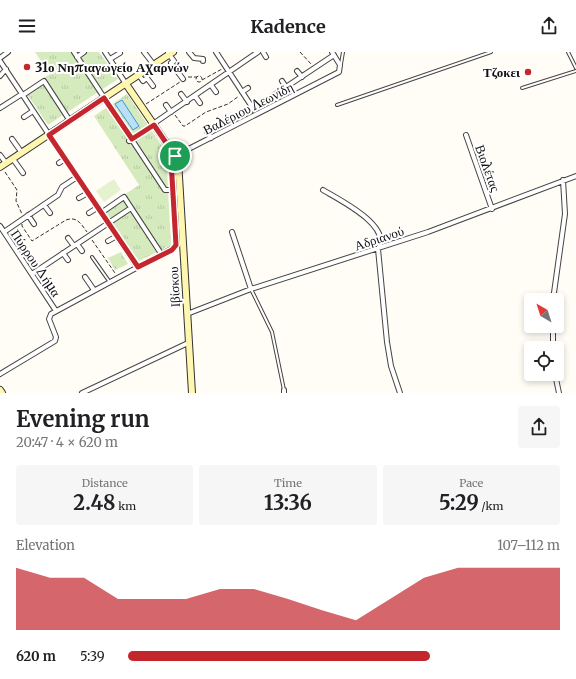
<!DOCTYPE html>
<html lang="en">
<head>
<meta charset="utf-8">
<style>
  :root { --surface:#fff; --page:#f6f6f6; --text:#202124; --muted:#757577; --accent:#c4262e }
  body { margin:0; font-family:Merriweather,serif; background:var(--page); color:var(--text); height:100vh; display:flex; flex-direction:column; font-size:15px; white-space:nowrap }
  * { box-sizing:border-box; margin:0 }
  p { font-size:13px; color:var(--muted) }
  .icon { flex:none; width:22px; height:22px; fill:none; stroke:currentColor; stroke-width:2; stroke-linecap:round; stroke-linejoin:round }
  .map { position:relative; height:341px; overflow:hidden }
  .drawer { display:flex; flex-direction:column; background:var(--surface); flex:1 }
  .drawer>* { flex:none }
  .needle { width:26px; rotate:321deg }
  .tools { position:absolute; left:524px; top:241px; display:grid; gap:8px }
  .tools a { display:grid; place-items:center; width:40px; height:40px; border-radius:4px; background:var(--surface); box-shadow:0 2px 6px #0003; font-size:20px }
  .pin { position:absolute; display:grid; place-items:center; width:34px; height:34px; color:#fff; margin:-17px; border:2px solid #fff; border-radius:50%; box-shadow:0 1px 4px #0007 }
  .round { display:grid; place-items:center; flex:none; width:42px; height:42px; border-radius:4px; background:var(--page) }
  .head { display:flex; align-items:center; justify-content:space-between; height:68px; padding:0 16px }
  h1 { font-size:22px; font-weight:700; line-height:30px }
  .figures { display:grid; grid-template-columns:repeat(3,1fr); gap:6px; height:68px; padding:4px 16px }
  .figures div { display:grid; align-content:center; border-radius:4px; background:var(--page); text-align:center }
  .figures b { font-size:20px; font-weight:700 }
  .figures small { font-size:11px; font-weight:400 }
  .figures p { font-size:11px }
  .chart { height:112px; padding:8px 16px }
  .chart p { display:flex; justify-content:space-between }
  .chart svg { width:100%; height:72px; margin-top:4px; fill:var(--accent); opacity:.7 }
  ul { padding:0 16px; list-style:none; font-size:13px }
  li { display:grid; grid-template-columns:64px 48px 1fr; align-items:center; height:30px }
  li i { height:10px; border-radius:5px; background:var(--accent) }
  header { display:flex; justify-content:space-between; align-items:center; height:52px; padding:0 16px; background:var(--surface); font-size:18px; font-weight:700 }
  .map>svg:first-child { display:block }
  .park { fill:url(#park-tufts) }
  .pitch { fill:#e6f2cf }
  .water { fill:#b9e0f7; stroke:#3f96cf }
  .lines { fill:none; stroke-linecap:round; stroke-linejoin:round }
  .lane-casing { stroke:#444; stroke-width:4 }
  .street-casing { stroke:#444; stroke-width:6 }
  .secondary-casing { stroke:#333; stroke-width:8 }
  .path { stroke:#333; stroke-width:1; stroke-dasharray:4 2; stroke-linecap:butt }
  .lane { stroke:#fff; stroke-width:2 }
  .street { stroke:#fff; stroke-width:4 }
  .secondary { stroke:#fff6b0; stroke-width:6 }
  .route-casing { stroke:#fff; stroke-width:8 }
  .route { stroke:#c4262e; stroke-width:5 }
  .poi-dot { fill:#c4262e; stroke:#fff; stroke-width:1.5 }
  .labels { text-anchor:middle; stroke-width:4; stroke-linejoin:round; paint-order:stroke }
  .poi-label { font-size:13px; font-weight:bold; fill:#111; stroke:#fff; text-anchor:start }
  .street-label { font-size:13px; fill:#111; stroke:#fff }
</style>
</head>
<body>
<header><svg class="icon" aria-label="menu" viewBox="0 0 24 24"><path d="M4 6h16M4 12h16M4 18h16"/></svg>Kadence<svg class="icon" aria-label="share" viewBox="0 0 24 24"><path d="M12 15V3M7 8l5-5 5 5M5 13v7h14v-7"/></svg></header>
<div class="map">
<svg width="576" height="341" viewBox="0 0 576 341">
  <defs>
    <pattern id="park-tufts" width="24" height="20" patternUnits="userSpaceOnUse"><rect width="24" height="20" fill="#d5ebbd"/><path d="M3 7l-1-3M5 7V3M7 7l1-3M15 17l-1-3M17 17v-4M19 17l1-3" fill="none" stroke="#b6c8a1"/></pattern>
  </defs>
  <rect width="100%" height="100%" fill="#fffdf5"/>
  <path class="park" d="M35,0H99L118,27L48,73L25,39L50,22Z
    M127,42L166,100L171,193L139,209L103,157L139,133L94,64Z
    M121,200L128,212L115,218L108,206Z"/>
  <path class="pitch" d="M114,127L121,138L104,150L96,139Z"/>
  <path class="water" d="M122,48L139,74L133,78L115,52Z"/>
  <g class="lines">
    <g class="lane-casing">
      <path id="lane" d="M568,0L576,16
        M341,12L343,0
        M522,36L576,19
        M337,53L491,0
        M92,205L109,229
        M251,237L272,280L284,338"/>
    </g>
    <g class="street-casing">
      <path id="street" d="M74,0L165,138H173
        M105,0L126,32
        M144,0L154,13
        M189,0L194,6L203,7V9
        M216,0L254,58
        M263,0L266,5
        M168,1L174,9L171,11L183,27
        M77,5L84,0
        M0,6L8,0
        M110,7L120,1
        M0,9L137,215
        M297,19L302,25
        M139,23L143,29L147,26L153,34
        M0,24L6,17
        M282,29L286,35
        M211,33L216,40
        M242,40L248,36
        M181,42L187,50
        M23,43L44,29L70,69
        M195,44L200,51
        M166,53L171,60
        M0,56L22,42
        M253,57L334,3
        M24,65L33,59
        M153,72L258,0
        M207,80L211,86
        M466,83L492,157
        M12,87L22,101
        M129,89L154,73
        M0,103L6,111
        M13,107L23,121
        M59,111L65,107
        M323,138C338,147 393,174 378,197L387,290L391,314L400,341
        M79,146L88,141
        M44,153L50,161
        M89,161L97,156
        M101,161L124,145L162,203
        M28,163L34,172
        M0,174L56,259
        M4,180L58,143L62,135L77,125
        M232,180L251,237
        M68,186L74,194
        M108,189L117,184
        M77,192L82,199
        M63,201L68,208
        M32,222L131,156
        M85,225L94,238
        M553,248L565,162L563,128
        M187,262L251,237L428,180L576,124
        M553,274V296
        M0,322L55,289L56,285L49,267L51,262L175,195L177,191L171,106L339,20L340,13L332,0
        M555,322L559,341
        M284,338V341
        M82,341L188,291"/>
    </g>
    <g class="secondary-casing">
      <path id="secondary" d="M126,32L178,108L192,341
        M0,115L173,0
        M0,338L2,341"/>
    </g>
    <path class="path" d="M300,0L312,13
      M196 27a3 3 0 1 1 6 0a3 3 0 1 1-6 0Z
      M188,25H197
      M202,28L222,17
      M146,52L180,30
      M175,63L183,74H185L206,60L228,52L239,44
      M5,120L17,138L16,149L22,162
      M22,172V174L32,189L66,168C77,164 81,172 87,180
      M92,188L115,221"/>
    <use href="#lane" class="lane"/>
    <use href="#street" class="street"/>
    <use href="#secondary" class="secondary"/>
  </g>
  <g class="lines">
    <g class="route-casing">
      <path id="route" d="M104,46L132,87L154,73L175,104L171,108L176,193L172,198L138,215L49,83Z"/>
    </g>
    <use href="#route" class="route"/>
  </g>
  <g class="poi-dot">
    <circle cx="27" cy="15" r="4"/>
    <circle cx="528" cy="20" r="4"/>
  </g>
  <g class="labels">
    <g class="poi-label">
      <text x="35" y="20">31ο Νηπιαγωγείο Αχαρνών</text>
      <text x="520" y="25" text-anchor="end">Τζοκει</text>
    </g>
    <g class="street-label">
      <text transform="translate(248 56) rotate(-27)" y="5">Βαλέριου Λεωνίδη</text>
      <text transform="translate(488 116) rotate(70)" y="5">Βιολέτας</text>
      <text transform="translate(379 186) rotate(-18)" y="5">Αδριανού</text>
      <text transform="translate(36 211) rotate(56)" y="5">Πύρρου Δήμα</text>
      <text transform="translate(174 235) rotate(-93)" y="5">Ιβίσκου</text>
    </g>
  </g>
</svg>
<div class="tools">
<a><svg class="needle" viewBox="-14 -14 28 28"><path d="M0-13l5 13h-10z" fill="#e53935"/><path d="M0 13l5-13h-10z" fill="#757577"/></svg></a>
<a><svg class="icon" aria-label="locate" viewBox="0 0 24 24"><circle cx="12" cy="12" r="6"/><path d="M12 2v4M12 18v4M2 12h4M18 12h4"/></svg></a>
</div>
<div class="pin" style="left:175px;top:104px;background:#1e9e55"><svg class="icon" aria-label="arrive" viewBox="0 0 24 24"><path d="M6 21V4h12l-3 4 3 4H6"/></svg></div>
</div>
<section class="drawer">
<div class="head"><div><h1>Evening run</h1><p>20:47 · 4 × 620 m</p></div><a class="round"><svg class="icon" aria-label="share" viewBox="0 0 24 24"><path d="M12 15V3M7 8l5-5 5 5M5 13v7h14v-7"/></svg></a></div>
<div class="figures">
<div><p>Distance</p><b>2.48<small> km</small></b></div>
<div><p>Time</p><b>13:36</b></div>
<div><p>Pace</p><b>5:29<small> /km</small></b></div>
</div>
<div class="chart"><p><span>Elevation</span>107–112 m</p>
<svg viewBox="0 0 160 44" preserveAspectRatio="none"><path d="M0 44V6L10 12L20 12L30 25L40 25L50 25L60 19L70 19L80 25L90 32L100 38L110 25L120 12L130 6L140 6L150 6L160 6V44z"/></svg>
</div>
<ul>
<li><b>620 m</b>5:39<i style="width:70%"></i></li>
</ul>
</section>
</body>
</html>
